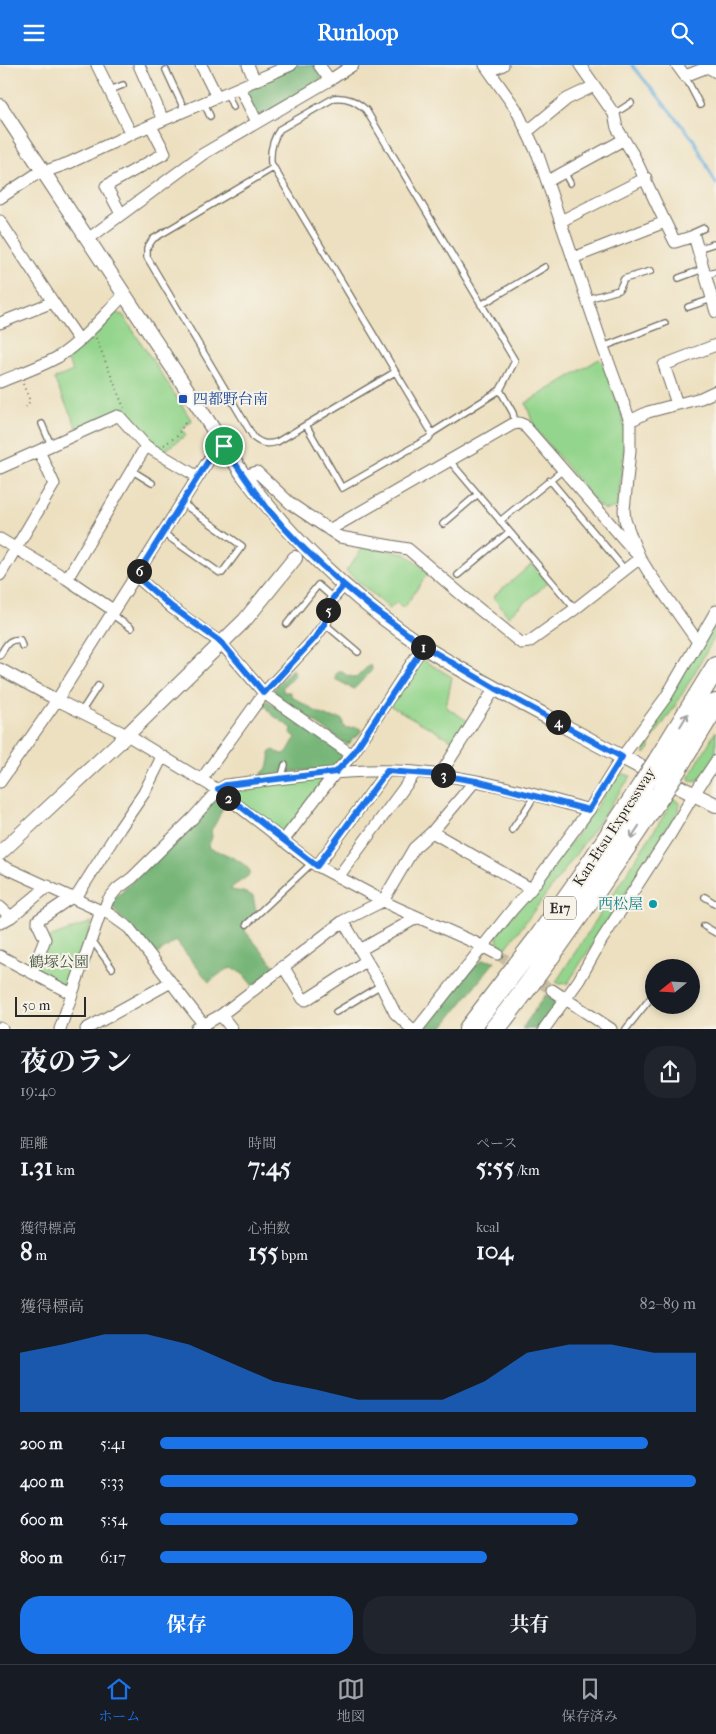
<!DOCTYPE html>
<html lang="ja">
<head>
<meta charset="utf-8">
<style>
  :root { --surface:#171b24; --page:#20242c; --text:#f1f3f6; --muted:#9ea1a6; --line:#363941; --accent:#1a73e8 }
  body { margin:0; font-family:"IM FELL French Canon","Noto Serif JP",serif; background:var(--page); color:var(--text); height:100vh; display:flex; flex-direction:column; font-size:19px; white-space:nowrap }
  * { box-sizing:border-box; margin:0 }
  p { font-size:16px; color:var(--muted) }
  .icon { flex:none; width:28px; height:28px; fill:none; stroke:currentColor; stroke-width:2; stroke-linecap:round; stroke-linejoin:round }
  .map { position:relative; height:964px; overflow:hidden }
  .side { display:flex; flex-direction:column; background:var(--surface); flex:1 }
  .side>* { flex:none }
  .needle { width:32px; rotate:252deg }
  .fabs { position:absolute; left:645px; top:894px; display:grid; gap:10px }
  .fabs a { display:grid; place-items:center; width:55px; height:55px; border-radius:50%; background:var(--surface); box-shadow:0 2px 8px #0003; font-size:25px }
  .scale { position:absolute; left:15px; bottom:12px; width:71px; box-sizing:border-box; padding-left:5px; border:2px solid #2b2b2b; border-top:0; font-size:14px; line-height:18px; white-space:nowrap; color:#2b2b2b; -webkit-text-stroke:4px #f7f3e8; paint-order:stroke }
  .pin { position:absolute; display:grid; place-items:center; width:42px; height:42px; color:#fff; margin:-21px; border:2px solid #fff; border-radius:50%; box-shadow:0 1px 5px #0007 }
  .km { position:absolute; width:25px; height:25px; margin:-12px; border-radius:50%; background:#222; color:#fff; font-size:14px; line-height:25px; text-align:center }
  .round { display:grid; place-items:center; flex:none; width:52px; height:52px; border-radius:20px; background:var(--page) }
  .headline { display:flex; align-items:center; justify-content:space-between; height:85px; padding:0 20px }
  h1 { font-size:28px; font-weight:700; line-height:38px }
  .metrics { display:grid; grid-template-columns:repeat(3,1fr); gap:8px; height:85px; padding:5px 20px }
  .metrics div { display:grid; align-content:center }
  .metrics b { font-size:25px; font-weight:700 }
  .metrics small { font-size:14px; font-weight:400 }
  .metrics p { font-size:14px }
  .chart { height:140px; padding:10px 20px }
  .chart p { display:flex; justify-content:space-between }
  .chart svg { width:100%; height:90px; margin-top:5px; fill:var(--accent); opacity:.7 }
  .cta { display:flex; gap:10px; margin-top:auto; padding:10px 20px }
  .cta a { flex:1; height:58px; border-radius:20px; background:var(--accent); color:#fff; font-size:20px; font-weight:700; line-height:58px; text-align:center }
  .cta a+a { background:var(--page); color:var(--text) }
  ul { padding:0 20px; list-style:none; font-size:16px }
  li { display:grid; grid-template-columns:80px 60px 1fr; align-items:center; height:38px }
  li i { height:12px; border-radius:6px; background:var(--accent) }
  header { display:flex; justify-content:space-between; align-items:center; height:65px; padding:0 20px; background:var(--accent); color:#fff; font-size:22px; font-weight:700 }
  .tabs { display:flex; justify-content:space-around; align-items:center; height:70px; border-top:1px solid var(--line); background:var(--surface); font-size:14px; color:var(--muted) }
  .tabs a { display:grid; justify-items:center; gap:2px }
  .tabs .current { color:var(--accent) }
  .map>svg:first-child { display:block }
  .green { fill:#94d58d; stroke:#60805c }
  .forest { fill:#77b678; stroke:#517052 }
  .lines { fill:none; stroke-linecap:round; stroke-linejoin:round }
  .stream { stroke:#64addb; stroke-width:3 }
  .minor-tunnel { stroke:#c6bca2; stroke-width:11; stroke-dasharray:11 5.5; stroke-linecap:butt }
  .service-casing { stroke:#6f6a5f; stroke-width:8 }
  .minor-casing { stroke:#6f6a5f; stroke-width:13 }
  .tertiary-casing { stroke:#6f6a5f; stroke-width:16 }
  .motorway-casing { stroke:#6f6a5f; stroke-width:22 }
  .path { stroke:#6f6a5f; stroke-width:2; stroke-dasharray:1 4; stroke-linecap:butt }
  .service { stroke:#fff; stroke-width:5.5 }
  .minor { stroke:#fff; stroke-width:11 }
  .tertiary { stroke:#fff; stroke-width:14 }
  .motorway { stroke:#fff; stroke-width:20 }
  .motorway-bridge-casing { stroke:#6f6a5f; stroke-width:22; stroke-linecap:butt }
  .motorway-bridge { stroke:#fff; stroke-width:20 }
  .oneway { stroke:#a0a0a0 }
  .route-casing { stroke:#fff; stroke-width:10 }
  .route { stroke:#1a73e8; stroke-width:6 }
  .transit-dot { fill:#1a4fb4; stroke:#f7f3e8; stroke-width:2 }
  .culture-dot { fill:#0f9aa8; stroke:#f7f3e8; stroke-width:2 }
  .labels { text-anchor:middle; stroke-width:4; stroke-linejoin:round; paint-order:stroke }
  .shield { fill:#f7f3e8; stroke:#686764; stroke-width:1 }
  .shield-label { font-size:14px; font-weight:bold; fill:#2b2b2b }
  .transit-label { font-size:15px; fill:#164399; stroke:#f7f3e8; text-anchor:start }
  .street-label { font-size:15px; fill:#2b2b2b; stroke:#f7f3e8 }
  .culture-label { font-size:15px; fill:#0d838f; stroke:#f7f3e8; text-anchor:end }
  .park-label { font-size:15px; fill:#455644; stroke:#f7f3e8 }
</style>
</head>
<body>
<header><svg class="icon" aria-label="menu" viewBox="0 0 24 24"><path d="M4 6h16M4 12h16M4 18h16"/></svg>Runloop<svg class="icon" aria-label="search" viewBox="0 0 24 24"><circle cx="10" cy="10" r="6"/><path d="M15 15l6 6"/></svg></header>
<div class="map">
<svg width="716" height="964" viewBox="0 0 716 964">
  <rect width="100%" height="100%" fill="#f7f3e8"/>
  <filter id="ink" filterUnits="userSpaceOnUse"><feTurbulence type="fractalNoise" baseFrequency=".02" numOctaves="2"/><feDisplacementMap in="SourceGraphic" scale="10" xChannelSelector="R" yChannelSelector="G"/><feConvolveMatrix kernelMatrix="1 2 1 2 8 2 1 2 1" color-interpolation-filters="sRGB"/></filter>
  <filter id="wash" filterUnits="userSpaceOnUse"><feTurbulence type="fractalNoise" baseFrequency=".0096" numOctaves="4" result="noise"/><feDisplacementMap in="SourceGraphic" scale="20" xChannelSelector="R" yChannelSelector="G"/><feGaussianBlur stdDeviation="1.12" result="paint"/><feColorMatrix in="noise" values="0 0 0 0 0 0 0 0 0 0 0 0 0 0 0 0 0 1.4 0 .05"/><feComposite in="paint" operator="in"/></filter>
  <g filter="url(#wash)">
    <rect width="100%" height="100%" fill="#ede0c0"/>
    <path class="green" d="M116,248L123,250L192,356L182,364L186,370L163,387L148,377L119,344L77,363L54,314L73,306L67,294L92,274Z
      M599,294L603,298L622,351L626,369L618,438L616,442L606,445L600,442L534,362L526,338Z
      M364,481L406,489L428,508L404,543L396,537L390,544L346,506Z
      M532,499L548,518L508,551L493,532Z
      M716,552V569L711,579L677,638L649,679L650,683L645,689L643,679L647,669L671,630Z
      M423,595L452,612L446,642L469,657L455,677L389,640L419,597Z
      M716,666V692L698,715L691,716L689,714V712Z
      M624,709L631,711L569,799L503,887L498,883L497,870L579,767L618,710Z
      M322,713L324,716L286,768H282L230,729V722Z
      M673,733L680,739L679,746L609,853L568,918L560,919L556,917L668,744V741Z
      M92,857L71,920L66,922L39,908L37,903L49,873Z"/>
    <path class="forest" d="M295,0H314L322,12L321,17L257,52L244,25Z
      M368,601H371L372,605L354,624L335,614L337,606H342L346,610L356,613Z
      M292,604L295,610C291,615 286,617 283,622V627H290L292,632C306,639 325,656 340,653L343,656V660L346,663L357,662L362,665L358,671L353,673L350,678L346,679L282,634L278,629H273L271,627Z
      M261,634L266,635L342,686L344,692L336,703L287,707L261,712L262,708C269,703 271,696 270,687L274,685C289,696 288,681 296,673L291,668L292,663L271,649L267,642H263L257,647Z
      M215,733H220L226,739C219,748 219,755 211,765L212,772L208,782C213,786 217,785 223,788C232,792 245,798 250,806L248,811L232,822L231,825L243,827L253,831L256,847L244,860L246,863L245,866L276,903L253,921L243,909L232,903L225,905L209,917L176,876L157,889L121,853L110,839Z
      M482,895L495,896L441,964H421L467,909Z
      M545,930L553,934L554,941L539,964H522Z"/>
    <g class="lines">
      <path class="stream" d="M632,0L694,75L716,119"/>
    </g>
  </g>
  <g filter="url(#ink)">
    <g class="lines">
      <path class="minor-tunnel" d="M497,889L552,925"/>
      <g class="service-casing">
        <path id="service" d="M166,5L185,46
          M685,11L700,40
          M110,25L123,20
          M227,28L233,42
          M204,38L210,51
          M614,49L631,38
          M273,103L153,174L147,183V192L254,373C262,379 267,380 277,377L395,307
          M564,107L570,118
          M694,171L693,168L704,163
          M697,184L713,179
          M705,210L716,207
          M679,213L703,204
          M587,234L619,225L624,214L651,206
          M481,240L545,202
          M688,242L712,234
          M603,282L665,258
          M500,325L513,348L515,358
          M42,359L51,380
          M306,360L342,423L429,373L432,368L271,98C270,85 272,75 280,64L334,33C348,32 356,36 366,45L515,296L500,325L432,368
          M449,395L575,544
          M131,405L152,418
          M550,415L621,500
          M500,456L563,405
          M443,459L478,429
          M163,468L220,508H222L242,481L182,438
          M458,510L509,467
          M111,549L131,563
          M287,559L318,520L333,533
          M325,559L358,587
          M0,590C6,581 8,573 20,575L22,581
          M81,647L98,621
          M281,714L285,700
          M512,765C519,753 529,743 534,730
          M705,832L716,839
          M247,859L312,798
          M704,861L716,868
          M92,875L112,903
          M336,947L381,920
          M626,964L653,930"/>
      </g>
      <g class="minor-casing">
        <path id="minor" d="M97,0L131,69
          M139,0L163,55
          M201,0L217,32
          M248,0L255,16
          M319,0L330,15
          M485,0L516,44L538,90L603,282L630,356V386L624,445L625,455L633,477L640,493L648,506L698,577
          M677,0L685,11L708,2L716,7
          M490,6L503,0
          M240,23L257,57
          M528,66L567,34L594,21
          M548,116L623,75
          M0,133L35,110L69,98L131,69L291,0
          M121,149L106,121L165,88L151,61
          M0,156L53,237
          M561,156L646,113
          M665,157L675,177L694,171L716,247
          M88,174L203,89L330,15L353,0
          M573,193L665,157L634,91L617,63L614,49L580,0
          M0,258L53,237L79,275
          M0,317C19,309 40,302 58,292C83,276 103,251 124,230
          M677,339L664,300L716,280
          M630,356L648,347L701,333L716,326
          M146,381L198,412
          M0,403L117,351L120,352L146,381L67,514
          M244,411L257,407L291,439L340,472L408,484L463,531L521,578L529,577L575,544L640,493L524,360L519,358L513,359L329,465
          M0,474L67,514L113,545
          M0,510L54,419L39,386
          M136,511L172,543L221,578L264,628L352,690
          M0,604L57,635L127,670L218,725L312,798L395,842L476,878L497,889
          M440,710L495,623
          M201,715L264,628L314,574L325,559L333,533L344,520
          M475,716L432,767L531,824
          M0,717L57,635L210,393L224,381
          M283,776L336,707L352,690L423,581
          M0,800L101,846
          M317,801L387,706
          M338,812L415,708
          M75,834L120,763L144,728L162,692
          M0,842L11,852
          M104,845L129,863L204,960
          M343,856L381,920L395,948L412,964
          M0,858L11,852L48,821
          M360,885L418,852
          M0,891L72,929L60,964
          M283,901L303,934L306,935L366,896
          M32,908L45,874L38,859V855L72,832
          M552,925L611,964
          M72,929L101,846L104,845L108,835L117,824L132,813L193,753L218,725L226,720C297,712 370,699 441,710C491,717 540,731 589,745
          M221,950L232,964
          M0,963L2,964
          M86,964L171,917
          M196,964L221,950L343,856L383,836L414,783L432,767
          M417,964L512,845L531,824L589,745L622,692L666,632L716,546
          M544,964L579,915L601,876L671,768L694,729L716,696"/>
      </g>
      <g class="tertiary-casing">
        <path id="tertiary" d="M0,41L244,411C294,477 354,536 424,582C466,609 511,632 555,656C608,685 661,714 716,740
          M0,788L127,670L245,555L295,493"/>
      </g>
      <g class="motorway-casing">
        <path id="motorway" d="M658,696L716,602
          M675,706L716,639
          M469,964L538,874L582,812L644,718
          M495,964C555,887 609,808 662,727"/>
      </g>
      <path class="path" d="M96,273L124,343
        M23,319L30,336L26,342
        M164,380L177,371L185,358L192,352"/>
      <use href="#service" class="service"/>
      <use href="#minor" class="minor"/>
      <use href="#tertiary" class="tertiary"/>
      <use href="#motorway" class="motorway"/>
      <g class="motorway-bridge-casing">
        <path id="motorway-bridge" d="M644,718L658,696
          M662,727L675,706"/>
      </g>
      <use href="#motorway-bridge" class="motorway-bridge"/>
    </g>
    <defs><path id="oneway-shaft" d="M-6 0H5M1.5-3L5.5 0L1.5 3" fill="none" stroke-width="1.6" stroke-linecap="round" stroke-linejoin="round" transform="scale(1.25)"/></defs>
    <g class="oneway">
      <use href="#oneway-shaft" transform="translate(684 655) rotate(-59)"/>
      <use href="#oneway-shaft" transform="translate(635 767) rotate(123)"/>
    </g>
  </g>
  <g class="lines" filter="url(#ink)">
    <g class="route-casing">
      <path id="route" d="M224,381C238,403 252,424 268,444C312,498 368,541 424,581L352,690L336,707L226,720L218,724L317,801L387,706L440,710L476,716L589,745L622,692L495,623L424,581L374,545L344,520L333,533L325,558L314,574L264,628L222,578L172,542L136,511L210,393L224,381"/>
    </g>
    <use href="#route" class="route"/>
  </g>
  <rect class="transit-dot" x="178" y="329" width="10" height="10" rx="2.5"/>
  <circle class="culture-dot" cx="653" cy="839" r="5"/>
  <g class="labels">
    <rect class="shield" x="544" y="831.5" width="32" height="23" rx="4"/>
    <g class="shield-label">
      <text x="560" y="848">E17</text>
    </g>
    <g class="transit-label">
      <text x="193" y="339">四都野台南</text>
    </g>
    <g class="street-label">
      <text transform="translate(614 762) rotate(-57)" y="5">Kan-Etsu Expressway</text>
    </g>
    <g class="culture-label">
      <text x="643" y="844">西松屋</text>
    </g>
    <g class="park-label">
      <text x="59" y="902">鶴塚公園</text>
    </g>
  </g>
</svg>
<div class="fabs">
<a><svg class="needle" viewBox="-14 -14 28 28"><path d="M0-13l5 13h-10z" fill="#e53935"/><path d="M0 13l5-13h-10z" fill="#9ea1a6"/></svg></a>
</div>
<div class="scale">50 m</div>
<div class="pin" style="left:224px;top:381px;background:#1e9e55"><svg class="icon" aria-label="arrive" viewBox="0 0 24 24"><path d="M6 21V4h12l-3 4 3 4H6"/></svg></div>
<b class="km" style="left:423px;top:582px">1</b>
<b class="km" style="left:228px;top:733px">2</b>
<b class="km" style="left:443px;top:710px">3</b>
<b class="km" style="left:558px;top:657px">4</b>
<b class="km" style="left:328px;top:545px">5</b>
<b class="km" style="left:139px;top:506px">6</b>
</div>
<section class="side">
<div class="headline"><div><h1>夜のラン</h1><p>19:40</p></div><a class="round"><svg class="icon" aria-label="share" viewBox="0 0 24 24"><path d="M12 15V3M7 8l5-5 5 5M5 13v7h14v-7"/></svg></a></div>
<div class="metrics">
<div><p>距離</p><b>1.31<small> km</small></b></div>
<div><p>時間</p><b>7:45</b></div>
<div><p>ペース</p><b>5:55<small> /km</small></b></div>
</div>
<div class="metrics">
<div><p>獲得標高</p><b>8<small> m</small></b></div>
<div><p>心拍数</p><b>155<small> bpm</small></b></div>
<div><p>kcal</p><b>104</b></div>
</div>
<div class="chart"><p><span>獲得標高</span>82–89 m</p>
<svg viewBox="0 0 160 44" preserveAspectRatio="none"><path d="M0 44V15L10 11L20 6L30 6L40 11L50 20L60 29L70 33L80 38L90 38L100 38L110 29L120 15L130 11L140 11L150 15L160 15V44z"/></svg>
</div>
<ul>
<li><b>200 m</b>5:41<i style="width:91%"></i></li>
<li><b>400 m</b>5:33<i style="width:100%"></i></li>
<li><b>600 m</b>5:54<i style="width:78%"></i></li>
<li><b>800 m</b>6:17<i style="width:61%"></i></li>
</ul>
<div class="cta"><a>保存</a><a>共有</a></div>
</section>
<nav class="tabs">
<a class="current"><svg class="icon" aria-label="home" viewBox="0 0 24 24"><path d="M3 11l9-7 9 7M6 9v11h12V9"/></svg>ホーム</a>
<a><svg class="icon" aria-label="map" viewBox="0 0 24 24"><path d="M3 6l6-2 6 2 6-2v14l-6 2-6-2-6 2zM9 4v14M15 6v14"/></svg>地図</a>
<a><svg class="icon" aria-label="saved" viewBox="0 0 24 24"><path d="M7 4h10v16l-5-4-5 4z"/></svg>保存済み</a>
</nav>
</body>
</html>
